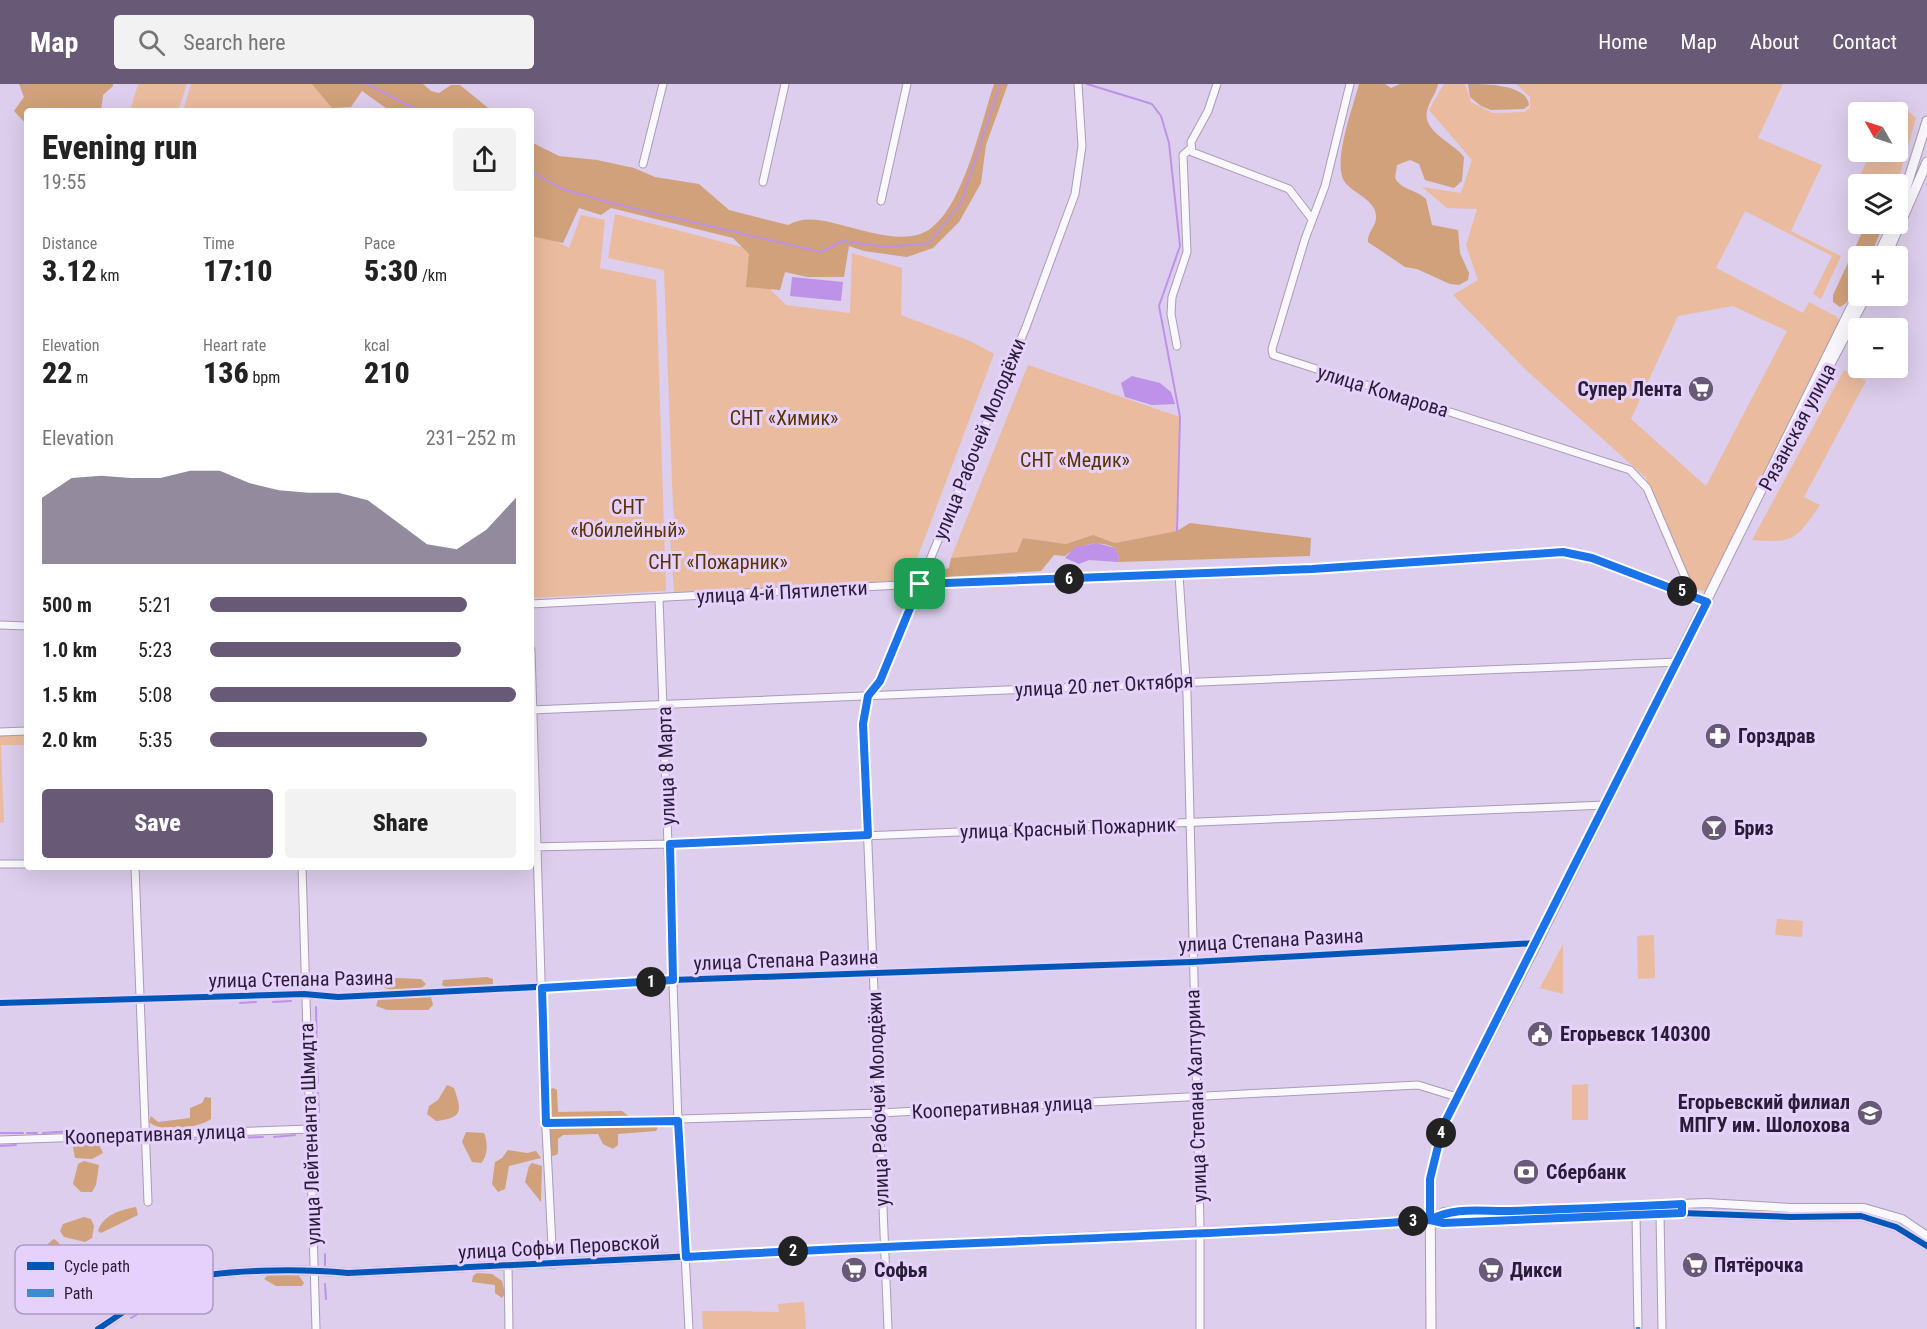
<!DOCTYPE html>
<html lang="en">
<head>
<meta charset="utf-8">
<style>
  :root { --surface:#fff; --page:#f2f2f2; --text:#222; --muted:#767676; --accent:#685a76 }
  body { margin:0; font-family:"Roboto Condensed",sans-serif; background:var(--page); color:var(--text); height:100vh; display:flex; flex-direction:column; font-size:22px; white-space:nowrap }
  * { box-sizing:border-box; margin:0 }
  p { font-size:20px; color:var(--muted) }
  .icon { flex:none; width:33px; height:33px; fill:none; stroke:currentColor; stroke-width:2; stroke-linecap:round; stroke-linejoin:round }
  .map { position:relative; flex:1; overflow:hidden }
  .drawer { position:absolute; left:24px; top:24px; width:510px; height:762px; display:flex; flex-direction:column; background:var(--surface); border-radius:6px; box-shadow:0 6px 24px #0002 }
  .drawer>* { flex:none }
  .needle { width:39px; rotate:309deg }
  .tools { position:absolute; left:1848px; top:18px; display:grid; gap:12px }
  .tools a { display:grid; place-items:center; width:60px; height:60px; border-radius:6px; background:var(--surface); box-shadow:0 6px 24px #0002; font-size:30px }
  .pin { position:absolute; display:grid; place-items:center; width:51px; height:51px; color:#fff; margin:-26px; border-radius:12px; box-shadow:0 3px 9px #0006 }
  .km { position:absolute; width:30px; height:30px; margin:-15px; border-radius:50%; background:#222; color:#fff; font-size:16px; line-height:30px; text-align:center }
  .round { display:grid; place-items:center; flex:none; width:63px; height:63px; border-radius:6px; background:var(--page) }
  .headline { display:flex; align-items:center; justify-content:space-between; height:102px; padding:0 18px }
  h1 { font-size:33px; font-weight:800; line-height:45px }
  .figures { display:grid; grid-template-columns:repeat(3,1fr); gap:9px; height:102px; padding:6px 18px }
  .figures div { display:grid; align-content:center }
  .figures b { font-size:30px; font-weight:800 }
  .figures small { font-size:16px; font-weight:400 }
  .figures p { font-size:16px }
  .chart { height:168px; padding:12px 18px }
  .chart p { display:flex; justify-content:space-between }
  .chart svg { width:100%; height:108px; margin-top:6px; fill:var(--accent); opacity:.7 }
  .button { display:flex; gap:12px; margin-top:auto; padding:12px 18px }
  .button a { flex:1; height:69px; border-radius:6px; background:var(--accent); color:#fff; font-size:24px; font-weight:800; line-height:69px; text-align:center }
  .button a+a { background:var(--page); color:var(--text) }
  ul { padding:0 18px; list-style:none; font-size:20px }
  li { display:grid; grid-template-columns:96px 72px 1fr; align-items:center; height:45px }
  li i { height:15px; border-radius:8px; background:var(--accent) }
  header { display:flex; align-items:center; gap:36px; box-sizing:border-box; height:84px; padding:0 30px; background:var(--accent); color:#fff }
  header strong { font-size:28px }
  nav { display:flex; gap:33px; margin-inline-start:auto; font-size:21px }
  .search { width:420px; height:54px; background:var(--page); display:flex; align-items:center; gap:15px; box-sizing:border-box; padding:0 21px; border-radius:6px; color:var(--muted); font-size:22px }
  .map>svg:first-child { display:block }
  .green { fill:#eabb9e; fill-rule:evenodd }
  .forest { fill:#d0a17a }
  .water { fill:#bf92ea }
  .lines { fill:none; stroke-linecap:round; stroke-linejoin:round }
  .stream { stroke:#bf92ea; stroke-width:2 }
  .minor-casing { stroke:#a99cb7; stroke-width:9 }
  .tertiary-casing { stroke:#a99cb7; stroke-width:10 }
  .secondary-casing { stroke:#a99cb7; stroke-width:11 }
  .minor { stroke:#faf8fc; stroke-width:7 }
  .tertiary { stroke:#faf8fc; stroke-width:8 }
  .secondary { stroke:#faf8fc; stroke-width:9 }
  .quiet { stroke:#3b8dcf; stroke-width:4.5; stroke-dasharray:9 4.5; stroke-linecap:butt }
  .cycleway-casing { stroke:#e5d1fc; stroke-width:10 }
  .cycleway { stroke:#0057b8; stroke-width:6 }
  .route-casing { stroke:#fff; stroke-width:12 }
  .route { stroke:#1a73e8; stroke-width:8 }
  .labels { text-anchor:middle; stroke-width:6; stroke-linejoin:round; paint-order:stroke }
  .poi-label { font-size:20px; font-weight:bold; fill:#291c36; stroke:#e5d1fc; text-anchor:start }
  .street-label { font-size:20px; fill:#291c36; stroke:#e5d1fc }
  .park-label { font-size:20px; fill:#593401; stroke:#e5d1fc }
  .key { fill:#e5d1fc; stroke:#ad9bc1; stroke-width:1.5 }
  .key-label { font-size:16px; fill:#291c36 }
</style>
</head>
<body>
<header>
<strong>Map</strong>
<div class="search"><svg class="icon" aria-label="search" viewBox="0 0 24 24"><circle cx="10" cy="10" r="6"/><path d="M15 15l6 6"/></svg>Search here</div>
<nav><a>Home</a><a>Map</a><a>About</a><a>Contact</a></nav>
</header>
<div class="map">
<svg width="1927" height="1245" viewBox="0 0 1927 1245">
  <rect width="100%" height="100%" fill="#dcceec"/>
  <path class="green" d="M138,0H187L178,27H130Z
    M191,0H319L346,27H183Z
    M1444,0H1465L1471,18L1493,29L1524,28L1530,24V13L1516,0H1783L1758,54L1822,81L1791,147L1841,172L1821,215L1813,210L1832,172L1745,127L1716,184L1803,229L1809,218L1837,233L1841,241L1706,507L1694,505L1646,394L1526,286L1453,211L1478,196L1466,161L1477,125L1447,124L1422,103L1461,109L1472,76L1429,26ZM1733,222L1787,247L1706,402L1631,335L1678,232Z
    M1891,19L1902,22L1916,34L1899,93L1893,94L1890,100H1862L1860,92L1871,68H1898V28H1887Z
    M615,130L757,167L769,204L786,221L850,229L852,169L902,184L901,231L970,257L994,270L909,496L674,508L670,452L677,451L673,423L664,186L608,174Z
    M581,131L605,136L600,184L656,196L666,507L531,514V144L569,164Z
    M1028,281L1180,333L1177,447L1115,459L1093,451L1066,460L1023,454L1017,468L951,474Z
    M1844,286L1866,297L1804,413L1820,421C1797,454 1795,460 1752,456Z
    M27,651V661H1L4,738L0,739V652Z
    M1777,835L1803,837L1802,853L1775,851Z
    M1654,851L1655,894L1638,895L1637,852Z
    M1563,860V910L1540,904Z
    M1588,1000V1036H1572V1001Z
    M804,1218L806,1245H703L702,1227L779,1228L778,1220Z"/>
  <path class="forest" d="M19,0H113V2L103,11L101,27H27V41L14,27L24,13Z
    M312,0H423L431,7L439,9L451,1H460L492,27H390L362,7L351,23L332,24Z
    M994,0H1008L986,61L981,99L959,138L933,164L907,173L864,167L849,162L844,193H807L785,188L780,206L746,203L749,170L733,154L611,124L601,131L579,124L563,159L531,152V58L559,72L597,76L634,84L655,93L699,100L729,126L788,141C806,131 825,137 845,142C868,148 908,161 930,145C964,121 981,39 994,0Z
    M1359,0H1385L1391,4L1400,0H1438C1436,10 1429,17 1427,27C1422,48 1454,59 1464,73L1462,97L1454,104L1425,96L1419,80L1410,76L1397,81L1395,94C1401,106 1417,106 1426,115L1432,141L1458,146L1460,169L1469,189L1468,196L1459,201L1450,200L1417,185L1405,183L1368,158C1367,148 1377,142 1376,132C1376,115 1349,108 1343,95C1334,74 1353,23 1359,0Z
    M1468,0C1485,0 1527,0 1529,21L1524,25L1491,26L1481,22L1470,13Z
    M1866,140H1884L1870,172H1858C1858,190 1858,215 1840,223L1833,218V211Z
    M1190,439L1311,454L1310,472L1118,478L1119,473L1115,464C1098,455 1079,460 1065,472L1054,471L1041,487L932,494V489L949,484L951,474L1017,468L1023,454L1066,460L1093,451L1115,459L1177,447Z
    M487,893L493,895V901C480,906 455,909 442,901L443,896Z
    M397,894L421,895L426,900C417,911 392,908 381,902L382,896Z
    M405,911L431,913L433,921L428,926H387L376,922L378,916Z
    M447,1001L454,1004C462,1027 463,1034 436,1037L427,1030L429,1022L438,1016Z
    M553,1004L557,1006L558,1028L622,1027L634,1036L658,1043L656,1047L618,1050V1061L613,1065L603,1060L598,1050L563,1051L558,1055V1070L553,1072L549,1069L547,1047L551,1037L546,1009Z
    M205,1013L211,1014V1035C199,1044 160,1049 149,1038L151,1032L158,1038L190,1034V1024L202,1019Z
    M466,1048L484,1049C488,1058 488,1072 481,1079L472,1078L462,1058Z
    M78,1059L99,1061L103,1069L92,1075L75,1074L73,1063Z
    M508,1066L527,1069L536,1067L541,1074L509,1082L505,1105L498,1108L492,1100L495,1078L502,1074Z
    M84,1077L99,1081L96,1101L92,1108H81L73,1100L78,1080Z
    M532,1079L542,1082L541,1118L525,1098L529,1082Z
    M136,1123L138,1131L101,1149L98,1147C103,1131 120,1126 136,1123Z
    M84,1133L91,1135L94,1142L92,1154L85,1158L64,1153L60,1147L63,1140Z
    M54,1155L59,1159L60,1166L56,1177L35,1180L32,1177C35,1173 50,1157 54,1155Z
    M297,1189L304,1199L302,1202H276L264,1195L269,1190Z
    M477,1189L492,1190L502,1197L505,1210L502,1214L495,1209V1201L472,1198L473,1192Z"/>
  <path class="water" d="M792,193L843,198L841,217L790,212Z
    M1132,292L1160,299L1171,308L1175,320L1152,321L1125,313L1121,299Z
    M1097,459L1115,464L1119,473L1118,478L1089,476L1079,480L1065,474L1075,463Z"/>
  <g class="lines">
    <path class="stream" d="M367,0L420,27
      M1087,0L1152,20L1161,32L1169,59L1180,162L1159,222L1180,333L1177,447
      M531,87L562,105L611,119L821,168L842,157L887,163L929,159L961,119L1000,0
      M273,918L291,917
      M240,919L256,918
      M316,923L317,970
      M317,982L318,999
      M318,1009L319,1028
      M319,1039V1036
      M0,1049H23
      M27,1049H37
      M43,1049L72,1047
      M274,1053L295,1051
      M225,1054L263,1053
      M184,1056L215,1055
      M157,1058L175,1057
      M0,1062L16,1061
      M325,1170V1181
      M325,1200L326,1215
      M187,1205L194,1204
      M131,1234L172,1209"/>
    <g class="minor-casing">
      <path id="minor" d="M1217,0L1208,27L1191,58L1192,68L1289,105L1312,135
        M1350,0L1325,102L1305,155L1272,265L1273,271L1630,386L1647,404L1688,500L1690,510
        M643,80L663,0
        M763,98L785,0
        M881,117L907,0
        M1177,262L1171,230L1172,213L1187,168L1183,71L1190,65
        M1179,491L1187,610L1200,1141V1245
        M659,514L678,1037L689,1245
        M531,520L920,500L1312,485L1563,468L1592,474L1707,518
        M0,541L27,542
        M531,566L545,1026L553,1181
        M531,626L1677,578
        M0,648L27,647
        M531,763L670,760L1605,721
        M0,780H27
        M135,783L148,1118
        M302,783L316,1245
        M0,919L304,910L338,913L673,896L1192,878L1537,859
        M546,1039L880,1029L1418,1001L1457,1013
        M0,1056L310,1045
        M1660,1129L1662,1245
        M1636,1130L1638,1243
        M508,1182L509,1245
        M888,1245L863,641L869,612L880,597L1026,243L1075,110L1082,62L1078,0"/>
    </g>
    <g class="tertiary-casing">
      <path id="tertiary" d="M1430,1136L1444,1128L1456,1127L1492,1128L1706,1119L1791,1124H1864L1902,1135L1927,1152
        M98,1245C123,1229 149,1208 177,1198C216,1184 306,1185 348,1189L1430,1136L1443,1139L1682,1129L1791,1133L1861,1132L1896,1143L1927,1162"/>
    </g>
    <g class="secondary-casing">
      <path id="secondary" d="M1898,129L1927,37
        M1878,172L1893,140
        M1886,172L1927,78
        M1830,280L1866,212
        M1431,1245L1430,1095L1443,1042L1537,859L1858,210"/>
    </g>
    <use href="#minor" class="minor"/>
    <use href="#tertiary" class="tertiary"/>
    <use href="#secondary" class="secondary"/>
    <path class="quiet" d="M1638,1243V1245"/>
    <g class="cycleway-casing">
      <path id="cycleway" d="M0,919L304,910L338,913L673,896L1192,878L1537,859
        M98,1245C123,1229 149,1208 177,1198C216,1184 306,1185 348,1189L1430,1136L1443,1139L1682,1129L1791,1133L1861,1132L1896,1143L1927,1162"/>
    </g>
    <use href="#cycleway" class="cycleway"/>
  </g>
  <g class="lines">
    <g class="route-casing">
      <path id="route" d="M920,500L880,597L868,612L863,640L868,751L670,760L673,896L542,904L546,1039L678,1037L686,1173C934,1158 1182,1154 1430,1136L1443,1139L1682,1129V1120C1625,1123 1568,1125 1511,1127C1484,1128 1455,1122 1430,1136V1095L1443,1042L1707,518L1592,474L1563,468L1312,485L920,500"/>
    </g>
    <use href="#route" class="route"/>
  </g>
  <defs>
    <g id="supermarket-disc" transform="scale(1.35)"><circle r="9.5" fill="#685a76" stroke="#e5d1fc"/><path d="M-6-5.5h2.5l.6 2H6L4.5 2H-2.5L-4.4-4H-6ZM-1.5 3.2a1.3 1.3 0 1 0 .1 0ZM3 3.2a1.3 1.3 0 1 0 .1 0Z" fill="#fff"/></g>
    <g id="pharmacy-disc" transform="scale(1.35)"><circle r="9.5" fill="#685a76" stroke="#e5d1fc"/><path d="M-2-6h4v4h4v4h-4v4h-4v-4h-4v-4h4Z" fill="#fff"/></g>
    <g id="bar-disc" transform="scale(1.35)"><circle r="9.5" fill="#685a76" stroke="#e5d1fc"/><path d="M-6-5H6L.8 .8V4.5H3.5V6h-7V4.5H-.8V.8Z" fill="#fff"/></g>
    <g id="civic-disc" transform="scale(1.35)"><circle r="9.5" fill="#685a76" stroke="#e5d1fc"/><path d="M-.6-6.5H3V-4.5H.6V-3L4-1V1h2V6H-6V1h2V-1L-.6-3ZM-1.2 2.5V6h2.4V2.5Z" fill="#fff"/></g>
    <g id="university-disc" transform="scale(1.35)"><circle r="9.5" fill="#685a76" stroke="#e5d1fc"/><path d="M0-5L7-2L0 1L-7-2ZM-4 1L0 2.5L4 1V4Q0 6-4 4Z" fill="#fff"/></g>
    <g id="bank-disc" transform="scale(1.35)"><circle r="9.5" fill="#685a76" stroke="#e5d1fc"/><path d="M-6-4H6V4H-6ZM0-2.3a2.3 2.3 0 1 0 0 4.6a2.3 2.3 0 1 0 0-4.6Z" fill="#fff"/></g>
  </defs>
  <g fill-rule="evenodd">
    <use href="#supermarket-disc" x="1701" y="305"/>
    <use href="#pharmacy-disc" x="1718" y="652"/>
    <use href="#bar-disc" x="1714" y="744"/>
    <use href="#civic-disc" x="1540" y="950"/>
    <use href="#university-disc" x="1870" y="1029"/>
    <use href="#bank-disc" x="1526" y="1088"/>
    <use href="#supermarket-disc" x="1695" y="1181"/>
    <use href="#supermarket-disc" x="854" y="1186"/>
    <use href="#supermarket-disc" x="1491" y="1186"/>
  </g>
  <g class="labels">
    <g class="poi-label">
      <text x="1682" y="312" text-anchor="end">Супер Лента</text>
      <text x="1738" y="659">Горздрав</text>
      <text x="1734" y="751">Бриз</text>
      <text x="1560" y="957">Егорьевск 140300</text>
      <text x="1850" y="1025" text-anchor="end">Егорьевский филиал<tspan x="1850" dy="23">МПГУ им. Шолохова</tspan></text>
      <text x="1546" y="1095">Сбербанк</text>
      <text x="1714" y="1188">Пятёрочка</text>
      <text x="874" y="1193">Софья</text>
      <text x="1510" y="1193">Дикси</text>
    </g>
    <g class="street-label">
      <text transform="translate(1383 307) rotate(17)" y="7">улица Комарова</text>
      <text transform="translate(1797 343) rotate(-62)" y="7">Рязанская улица</text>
      <text transform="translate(979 355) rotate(-68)" y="7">улица Рабочей Молодёжи</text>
      <text transform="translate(782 508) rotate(-3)" y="7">улица 4-й Пятилетки</text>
      <text transform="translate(1104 601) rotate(-3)" y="7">улица 20 лет Октября</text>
      <text transform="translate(666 682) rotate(-92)" y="7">улица 8 Марта</text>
      <text transform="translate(1068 744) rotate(-2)" y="7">улица Красный Пожарник</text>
      <text transform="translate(1271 856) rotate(-3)" y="7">улица Степана Разина</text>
      <text transform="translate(786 876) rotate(-2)" y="7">улица Степана Разина</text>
      <text transform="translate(301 895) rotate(-1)" y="7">улица Степана Разина</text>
      <text transform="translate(1196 1012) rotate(-92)" y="7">улица Степана Халтурина</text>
      <text transform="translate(878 1015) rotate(-92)" y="7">улица Рабочей Молодёжи</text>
      <text transform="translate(1002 1023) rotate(-3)" y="7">Кооперативная улица</text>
      <text transform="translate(155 1050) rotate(-2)" y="7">Кооперативная улица</text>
      <text transform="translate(310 1050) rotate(-92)" y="7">улица Лейтенанта Шмидта</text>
      <text transform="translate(559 1163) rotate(-3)" y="7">улица Софьи Перовской</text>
    </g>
    <g class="park-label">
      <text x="784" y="341">СНТ «Химик»</text>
      <text x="1075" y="383">СНТ «Медик»</text>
      <text x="628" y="430">СНТ<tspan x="628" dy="23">«Юбилейный»</tspan></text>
      <text x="718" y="485">СНТ «Пожарник»</text>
    </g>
  </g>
  <rect x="15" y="1161" width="198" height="69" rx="9" class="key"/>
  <rect x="27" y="1178" width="27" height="8" fill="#0057b8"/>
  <rect x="27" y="1205" width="27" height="8" fill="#3b8dcf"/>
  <g class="key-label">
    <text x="64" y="1188">Cycle path</text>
    <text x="64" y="1215">Path</text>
  </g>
</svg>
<div class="tools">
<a><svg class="needle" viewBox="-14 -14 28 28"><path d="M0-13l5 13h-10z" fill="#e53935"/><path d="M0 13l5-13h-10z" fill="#767676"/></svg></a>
<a><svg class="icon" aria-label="layers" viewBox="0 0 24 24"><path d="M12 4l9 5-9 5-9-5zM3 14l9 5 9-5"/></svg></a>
<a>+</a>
<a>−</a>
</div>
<div class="pin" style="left:920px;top:500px;background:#1e9e55"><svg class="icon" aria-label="arrive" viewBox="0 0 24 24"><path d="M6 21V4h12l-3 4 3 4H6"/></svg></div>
<b class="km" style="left:651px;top:898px">1</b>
<b class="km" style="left:793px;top:1167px">2</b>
<b class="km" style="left:1413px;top:1137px">3</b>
<b class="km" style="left:1441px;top:1049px">4</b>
<b class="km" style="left:1682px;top:507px">5</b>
<b class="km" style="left:1069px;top:495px">6</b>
<section class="drawer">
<div class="headline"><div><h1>Evening run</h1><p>19:55</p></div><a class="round"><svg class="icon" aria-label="share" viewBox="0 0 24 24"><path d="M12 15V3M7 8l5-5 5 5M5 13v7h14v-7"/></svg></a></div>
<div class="figures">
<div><p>Distance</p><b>3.12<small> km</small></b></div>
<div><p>Time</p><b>17:10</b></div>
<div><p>Pace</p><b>5:30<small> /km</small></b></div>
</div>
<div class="figures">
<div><p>Elevation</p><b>22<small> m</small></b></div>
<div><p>Heart rate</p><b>136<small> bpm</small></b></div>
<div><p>kcal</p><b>210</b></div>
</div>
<div class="chart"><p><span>Elevation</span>231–252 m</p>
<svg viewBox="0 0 160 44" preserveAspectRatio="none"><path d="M0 44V17L10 9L20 8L30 9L40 9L50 6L60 6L70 11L80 14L90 15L100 15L110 18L120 27L130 36L140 38L150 30L160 17V44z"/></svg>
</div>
<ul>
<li><b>500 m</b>5:21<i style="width:84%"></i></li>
<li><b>1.0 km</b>5:23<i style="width:82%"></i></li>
<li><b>1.5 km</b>5:08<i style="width:100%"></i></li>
<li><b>2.0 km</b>5:35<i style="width:71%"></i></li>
</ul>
<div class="button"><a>Save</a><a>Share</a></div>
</section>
</div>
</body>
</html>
